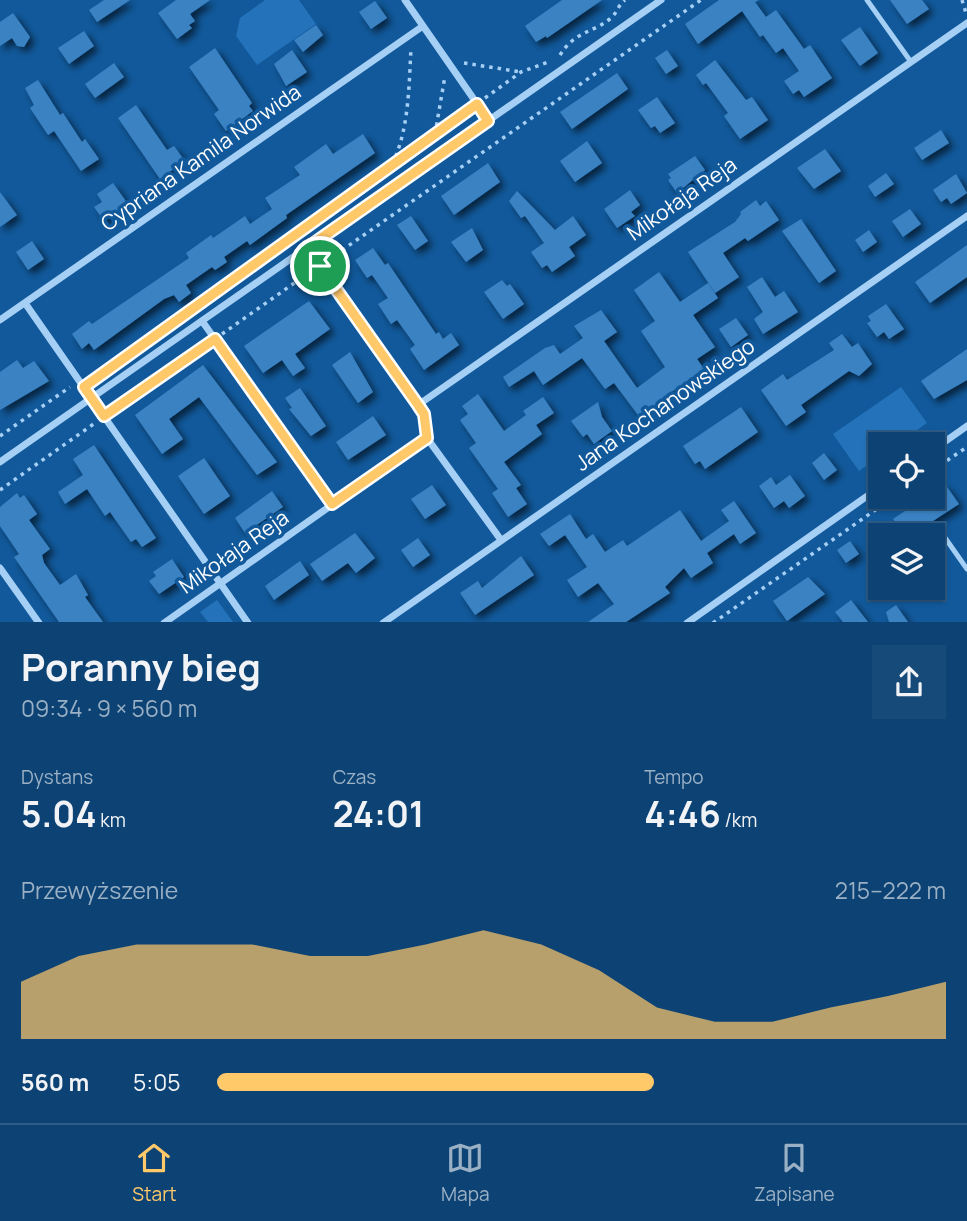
<!DOCTYPE html>
<html lang="pl">
<head>
<meta charset="utf-8">
<style>
  :root { --surface:#0d4374; --page:#164a79; --text:#f1f3f6; --muted:#9ab0c5; --line:#2d5c86; --accent:#ffc869 }
  body { margin:0; font-family:Manrope,sans-serif; background:var(--page); color:var(--text); height:100vh; display:flex; flex-direction:column; font-size:26px; white-space:nowrap }
  * { box-sizing:border-box; margin:0 }
  p { font-size:23px; color:var(--muted) }
  .icon { flex:none; width:38px; height:38px; fill:none; stroke:currentColor; stroke-width:2; stroke-linecap:round; stroke-linejoin:round }
  .map { position:relative; height:622px; overflow:hidden }
  .sheet { display:flex; flex-direction:column; background:var(--surface); flex:1 }
  .sheet>* { flex:none }
  .fabs { position:absolute; left:868px; top:432px; display:grid; gap:14px }
  .fabs a { display:grid; place-items:center; width:77px; height:77px; border-radius:0px; background:var(--surface); box-shadow:0 2px 5px #0004,0 0 0 2px var(--line); font-size:35px }
  .pin { position:absolute; display:grid; place-items:center; width:60px; height:60px; color:#fff; margin:-30px; border:4px solid #fff; border-radius:50%; box-shadow:0 2px 7px #0007 }
  .round { display:grid; place-items:center; flex:none; width:74px; height:74px; border-radius:0px; background:var(--page) }
  .overview { display:flex; align-items:center; justify-content:space-between; height:119px; padding:0 21px }
  h1 { font-size:38px; font-weight:700; line-height:52px }
  .stats { display:grid; grid-template-columns:repeat(3,1fr); gap:10px; height:119px; padding:7px 21px }
  .stats div { display:grid; align-content:center }
  .stats b { font-size:35px; font-weight:700 }
  .stats small { font-size:19px; font-weight:400 }
  .stats p { font-size:19px }
  .chart { height:196px; padding:14px 21px }
  .chart p { display:flex; justify-content:space-between }
  .chart svg { width:100%; height:126px; margin-top:7px; fill:var(--accent); opacity:.7 }
  ul { padding:0 21px; list-style:none; font-size:23px }
  li { display:grid; grid-template-columns:112px 84px 1fr; align-items:center; height:52px }
  li i { height:18px; border-radius:9px; background:var(--accent) }
  .dock { display:flex; justify-content:space-around; align-items:center; height:98px; border-top:2px solid var(--line); background:var(--surface); font-size:19px; color:var(--muted) }
  .dock a { display:grid; justify-items:center; gap:4px }
  .dock .selected { color:var(--accent) }
  .map>svg:first-child { display:block }
  .green { fill:#2473ba }
  .building { fill:#3a82c3; filter:url(#shadow) }
  .lines { fill:none; stroke-linecap:round; stroke-linejoin:round }
  .path { stroke:#a5cff4; stroke-width:3.5; stroke-dasharray:3.5 5; stroke-linecap:butt }
  .service { stroke:#a5cff4; stroke-width:5 }
  .minor { stroke:#a5cff4; stroke-width:7 }
  .route-casing { stroke:#fff; stroke-width:14 }
  .route { stroke:#ffc869; stroke-width:9 }
  .labels { text-anchor:middle; stroke-width:7; stroke-linejoin:round; paint-order:stroke }
  .street-label { font-size:21px; fill:#fff; stroke:#11599b }
</style>
</head>
<body>
<div class="map">
<svg width="967" height="623" viewBox="0 0 967 623">
  <defs>
    <filter id="shadow"><feDropShadow dx="4.5" dy="4.5" stdDeviation="3.5" flood-color="#0009"/></filter>
  </defs>
  <rect width="100%" height="100%" fill="#11599b"/>
  <path class="green" d="M265,0H299L316,24L257,65L236,36L240,18Z
    M901,387L927,423L897,444H880V456L859,471L833,434Z
    M217,600L233,622H208L200,612Z"/>
  <path class="building" d="M104,0H130L97,22L89,10Z
    M176,0H210L190,14L195,21L189,25L192,28L177,39L158,13Z
    M562,0H602L547,38L546,36L536,42L525,26Z
    M719,0H759L755,2L766,17L776,10L804,49L810,45L832,78L804,97L799,90L793,94L784,81L799,71L783,48L776,53L763,35L760,37L742,11L698,44L685,24Z
    M890,0H922L929,9L907,24Z
    M375,1L387,18L371,29L359,12Z
    M13,13L30,37L24,47L17,46L12,38L0,46V22Z
    M316,25L323,35L303,52L294,40Z
    M860,27L878,53L860,66L841,40Z
    M84,31L94,46L69,64L58,48Z
    M215,48L252,103L249,106L253,111L226,131L214,114L219,110L189,67Z
    M292,50L307,72L286,86L274,64Z
    M667,50L678,66L666,74L655,58Z
    M715,60L746,100L752,97L768,120L740,139L724,116L728,113L706,83L703,85L696,75Z
    M114,63L124,77L95,98L85,84Z
    M617,73L628,89L572,129L560,112Z
    M38,80L60,115L63,113L82,142L85,139L99,159L81,171L54,131L48,135L30,108L34,105L25,88Z
    M657,97L675,123L660,133L655,126L651,128L638,110Z
    M136,105L167,150L174,146L185,161L160,179L118,118Z
    M941,130L949,143L922,160L914,148Z
    M363,134L375,153L286,215L287,218L250,245L247,241L224,257L227,262L215,270L212,267L186,285L191,293L179,302L174,295L164,299L94,350L89,343L82,349L72,334L89,321L92,324L189,258L186,253L211,235L213,238L245,216L250,224L272,209L265,198L300,175L294,167L326,144L333,154Z
    M587,141L602,163L575,182L560,161Z
    M825,149L841,171L814,189L797,168Z
    M695,156L705,170L677,193L668,180L671,178L668,174Z
    M488,163L500,182L454,215L441,196Z
    M886,173L894,184L875,197L868,186Z
    M956,174L967,193L951,204L947,198L941,202L933,190Z
    M113,183L128,204L104,221L94,207L102,202L97,194Z
    M630,190L640,205L631,212L635,216L617,228L604,209Z
    M517,191L555,230L573,216L586,235L569,247L575,256L552,272L547,265L542,268L531,252L544,243L525,216L521,218L509,201Z
    M0,192L17,215L0,227Z
    M756,200L760,206L766,201L779,220L748,241L745,238L723,253L739,277L715,293L688,252L735,222L741,214L740,212Z
    M910,209L921,224L903,237L892,221Z
    M411,216L428,241L415,250L397,225Z
    M801,219L836,271L819,283L782,231Z
    M472,228L483,250L466,262L451,242Z
    M869,230L877,242L863,252L855,240Z
    M32,241L44,259L28,270L16,252Z
    M967,245V277L930,303L915,282Z
    M373,248L385,265L388,263L436,334L439,332L443,339L451,333L459,345L424,370L410,349L415,345L397,320L391,324L378,304L388,298L372,275L367,278L355,260Z
    M659,272L680,302L708,283L718,298L693,315L715,347L697,359L704,369L656,403L658,406L641,419L614,383L605,389L582,358L543,385L534,371L509,387L503,377L545,348L554,345L560,354L583,338L574,326L601,310L617,332L604,341L637,388L665,367L641,331L655,321L634,290Z
    M762,277L775,297L784,291L798,312L763,334L754,319L763,312L747,287Z
    M502,280L507,286L510,284L524,304L503,319L484,292Z
    M309,301L330,329L295,354L305,368L293,376L282,360L263,373L244,346Z
    M886,304L904,329L889,339L884,332L877,337L867,323L871,321L868,316Z
    M736,318L748,335L731,347L719,329Z
    M842,334L852,347L858,343L872,364L859,376L849,371L801,405L806,412L786,426L761,390L783,374L787,380L834,350L829,343Z
    M967,349V380L934,399L921,381Z
    M350,352L373,392L358,403L332,365Z
    M17,360L23,368L34,361L49,381L0,410V372Z
    M203,365L277,462L257,475L199,397L169,419L183,439L162,454L135,415Z
    M300,388L326,426L311,436L289,409L292,408L285,398Z
    M478,394L504,431L526,415L523,411L543,397L554,413L536,425L542,434L504,462L521,485L516,488L527,504L508,517L492,493L498,489L469,448L476,443L460,420L468,414L462,406Z
    M598,402L602,417L612,431L594,444L587,434L583,437L571,421Z
    M741,407L758,432L705,469L700,461L695,464L683,446Z
    M373,416L386,435L348,460L336,442Z
    M94,445L156,538L142,547L136,539L131,542L110,512L105,516L87,489L65,504L58,492L83,475L73,459Z
    M824,453L837,470L824,480L812,463Z
    M204,458L230,496L204,514L178,476Z
    M790,475L805,496L789,508L784,501L774,508L759,486L771,477L776,485Z
    M945,484L959,504L910,536H905L893,519L926,497H933V492Z
    M432,485L446,505L425,519L411,499Z
    M272,491L283,507L245,533L235,518Z
    M17,493L20,498L24,495L37,514L29,520L50,549L42,555L44,563L60,585L76,574L88,595L85,597L103,622H59L14,557L19,554L0,526V507Z
    M734,501L756,533L740,544L734,534L707,553L713,563L691,578L684,568L665,587L670,593L626,622H588L614,604L598,583L578,597L567,580L587,567L565,535L549,546L540,534L570,514L586,539L593,534L605,552L623,540L627,546L680,510L701,541L729,521L721,510Z
    M355,533L375,558L356,573L348,563L322,581L310,564Z
    M418,538L430,555L413,567L401,550Z
    M850,541L859,554L846,563L837,550Z
    M521,556L534,575L475,615L460,593L478,581L482,588Z
    M172,559L184,577L159,594L149,581L156,576L153,572Z
    M300,561L309,575L274,600L265,586Z
    M808,577L825,594L787,621L773,601Z
    M851,600L868,622H843L835,612Z
    M896,605L908,622H889L886,612Z"/>
  <g class="lines">
    <path class="path" d="M962,0L966,13
      M560,55C575,31 593,33 611,18C617,13 618,5 625,0
      M464,63L521,72
      M485,98L521,72L551,61
      M435,134L445,76
      M392,164C409,131 409,85 411,48
      M328,260L701,0
      M222,334L310,272
      M104,372L467,111
      M113,410L207,344
      M0,436L70,387
      M933,470L967,447
      M0,490L95,423
      M713,623L894,497"/>
    <path class="service" d="M867,0L911,62
      M941,532L967,569"/>
    <path class="minor" d="M405,0L489,121
      M307,248L418,405L424,414L427,438L501,540
      M25,303L248,623
      M0,320L423,26
      M202,321L333,504
      M418,405L967,23
      M933,450L967,426
      M0,462L661,0
      M0,568L39,623
      M164,623L427,438
      M383,623L967,216
      M687,623L880,487"/>
  </g>
  <g class="lines">
    <g class="route-casing">
      <path id="route" d="M477,104L488,121L307,248L418,405L424,414L427,438L332,504L215,339L104,416L84,387Z"/>
    </g>
    <use href="#route" class="route"/>
  </g>
  <g class="labels">
    <g class="street-label">
      <text transform="translate(201 158) rotate(-35)" y="7">Cypriana Kamila Norwida</text>
      <text transform="translate(682 199) rotate(-35)" y="7">Mikołaja Reja</text>
      <text transform="translate(665 405) rotate(-35)" y="7">Jana Kochanowskiego</text>
      <text transform="translate(234 552) rotate(-35)" y="7">Mikołaja Reja</text>
    </g>
  </g>
</svg>
<div class="fabs">
<a><svg class="icon" aria-label="locate" viewBox="0 0 24 24"><circle cx="12" cy="12" r="6"/><path d="M12 2v4M12 18v4M2 12h4M18 12h4"/></svg></a>
<a><svg class="icon" aria-label="layers" viewBox="0 0 24 24"><path d="M12 4l9 5-9 5-9-5zM3 14l9 5 9-5"/></svg></a>
</div>
<div class="pin" style="left:320px;top:266px;background:#1e9e55"><svg class="icon" aria-label="arrive" viewBox="0 0 24 24"><path d="M6 21V4h12l-3 4 3 4H6"/></svg></div>
</div>
<section class="sheet">
<div class="overview"><div><h1>Poranny bieg</h1><p>09:34 · 9 × 560 m</p></div><a class="round"><svg class="icon" aria-label="share" viewBox="0 0 24 24"><path d="M12 15V3M7 8l5-5 5 5M5 13v7h14v-7"/></svg></a></div>
<div class="stats">
<div><p>Dystans</p><b>5.04<small> km</small></b></div>
<div><p>Czas</p><b>24:01</b></div>
<div><p>Tempo</p><b>4:46<small> /km</small></b></div>
</div>
<div class="chart"><p><span>Przewyższenie</span>215–222 m</p>
<svg viewBox="0 0 160 44" preserveAspectRatio="none"><path d="M0 44V24L10 15L20 11L30 11L40 11L50 15L60 15L70 11L80 6L90 11L100 20L110 33L120 38L130 38L140 33L150 29L160 24V44z"/></svg>
</div>
<ul>
<li><b>560 m</b>5:05<i style="width:60%"></i></li>
</ul>
</section>
<nav class="dock">
<a class="selected"><svg class="icon" aria-label="home" viewBox="0 0 24 24"><path d="M3 11l9-7 9 7M6 9v11h12V9"/></svg>Start</a>
<a><svg class="icon" aria-label="map" viewBox="0 0 24 24"><path d="M3 6l6-2 6 2 6-2v14l-6 2-6-2-6 2zM9 4v14M15 6v14"/></svg>Mapa</a>
<a><svg class="icon" aria-label="saved" viewBox="0 0 24 24"><path d="M7 4h10v16l-5-4-5 4z"/></svg>Zapisane</a>
</nav>
</body>
</html>
